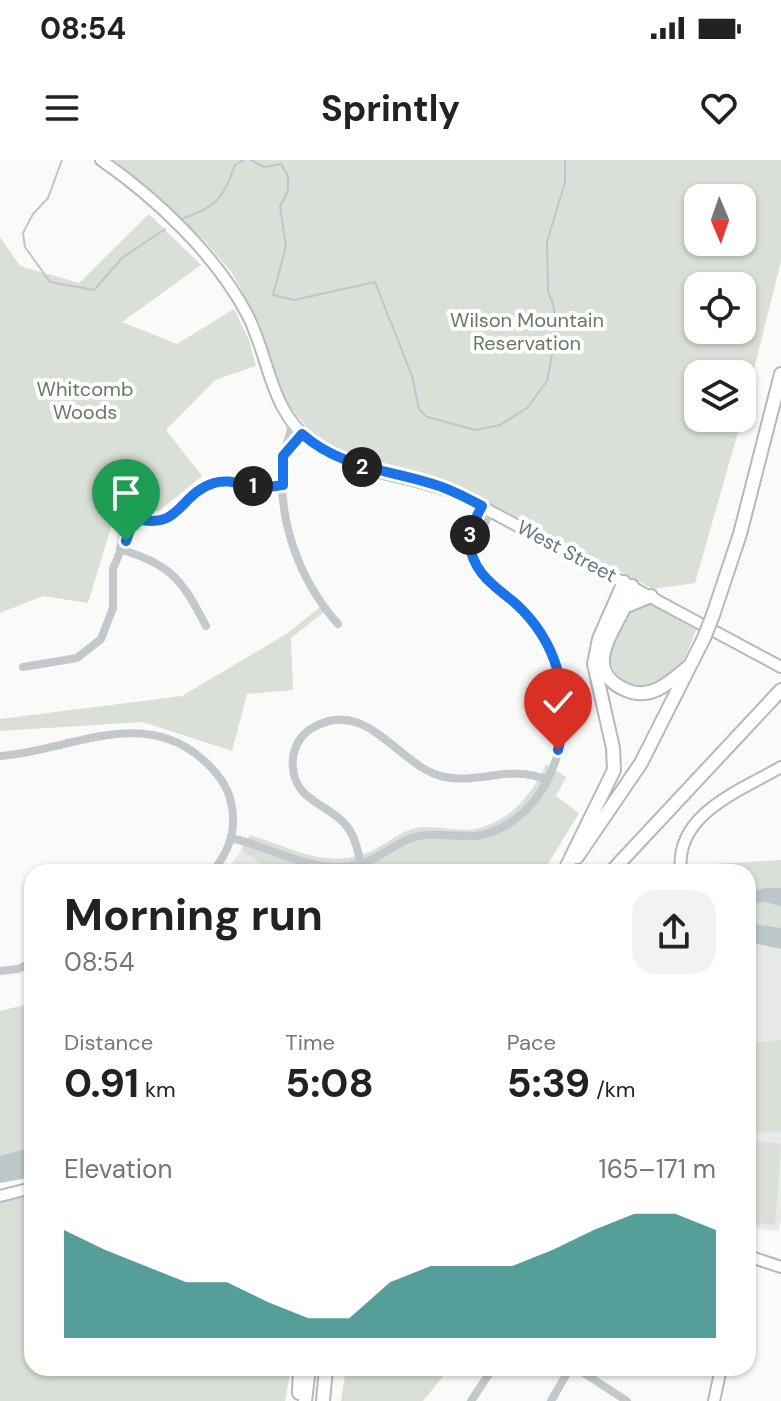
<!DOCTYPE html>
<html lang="en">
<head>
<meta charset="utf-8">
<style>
  :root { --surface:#fff; --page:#f2f2f2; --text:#222; --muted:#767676; --accent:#0f766e }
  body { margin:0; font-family:"DM Sans",sans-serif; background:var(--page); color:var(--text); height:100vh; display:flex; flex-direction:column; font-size:30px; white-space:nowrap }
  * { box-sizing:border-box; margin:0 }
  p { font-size:26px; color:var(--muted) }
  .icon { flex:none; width:44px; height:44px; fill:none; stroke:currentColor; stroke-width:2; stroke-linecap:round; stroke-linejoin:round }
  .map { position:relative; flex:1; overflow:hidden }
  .drawer { position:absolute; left:24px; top:704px; width:732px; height:512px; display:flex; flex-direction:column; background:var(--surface); border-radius:24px; box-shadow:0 2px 6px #0004 }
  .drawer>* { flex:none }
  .needle { width:52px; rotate:178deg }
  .buttons { position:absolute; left:684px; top:24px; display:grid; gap:16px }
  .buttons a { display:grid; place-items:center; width:72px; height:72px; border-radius:16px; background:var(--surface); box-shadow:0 2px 6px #0004; font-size:40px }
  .pin { position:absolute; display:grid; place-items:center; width:68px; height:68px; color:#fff; margin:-82px -34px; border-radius:50% 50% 50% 0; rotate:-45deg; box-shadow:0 0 8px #0007 }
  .pin .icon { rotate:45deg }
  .km { position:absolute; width:40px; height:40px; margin:-20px; border-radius:50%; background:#222; color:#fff; font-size:22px; line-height:40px; text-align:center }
  .round { display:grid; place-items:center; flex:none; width:84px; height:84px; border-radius:24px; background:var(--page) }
  .overview { display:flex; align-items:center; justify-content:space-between; height:136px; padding:0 40px }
  h1 { font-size:44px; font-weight:700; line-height:60px }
  .figures { display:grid; grid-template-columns:repeat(3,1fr); gap:12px; height:136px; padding:8px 40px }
  .figures div { display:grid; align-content:center }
  .figures b { font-size:40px; font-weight:700 }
  .figures small { font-size:22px; font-weight:400 }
  .figures p { font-size:22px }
  .chart { height:224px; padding:16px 40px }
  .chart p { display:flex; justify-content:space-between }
  .chart svg { width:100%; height:144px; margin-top:8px; fill:var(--accent); opacity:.7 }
  .status { display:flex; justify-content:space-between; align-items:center; height:56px; padding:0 40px; background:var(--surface); direction:ltr }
  .status svg { height:22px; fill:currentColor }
  header { display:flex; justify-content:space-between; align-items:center; height:104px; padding:0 40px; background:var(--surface); font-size:36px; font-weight:700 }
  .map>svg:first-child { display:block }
  .built { fill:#e8e9e9 }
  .green { fill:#dadfd7; fill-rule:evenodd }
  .water { fill:#bbc7cb }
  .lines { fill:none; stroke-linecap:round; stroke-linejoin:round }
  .stream { stroke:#bbc7cb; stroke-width:2 }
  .major-casing { stroke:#b5babe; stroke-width:14 }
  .highway-casing { stroke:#b4b9bd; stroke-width:16 }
  .minor { stroke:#c3c8cc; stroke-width:8 }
  .major { stroke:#fff; stroke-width:10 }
  .highway { stroke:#fff; stroke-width:12 }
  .highway-bridge-casing { stroke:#b4b9bd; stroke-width:16; stroke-linecap:butt }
  .highway-bridge { stroke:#fff; stroke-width:12 }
  .route-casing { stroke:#fff; stroke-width:16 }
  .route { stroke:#1a73e8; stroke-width:10 }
  .labels { text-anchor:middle; stroke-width:8; stroke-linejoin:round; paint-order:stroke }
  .park-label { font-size:20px; fill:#687a64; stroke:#fff }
  .street-label { font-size:20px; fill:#657683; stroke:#fff }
</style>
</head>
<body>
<div class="status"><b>08:54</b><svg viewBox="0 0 49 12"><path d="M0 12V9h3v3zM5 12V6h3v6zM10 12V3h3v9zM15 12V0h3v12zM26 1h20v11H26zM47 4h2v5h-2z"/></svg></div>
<header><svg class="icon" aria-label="menu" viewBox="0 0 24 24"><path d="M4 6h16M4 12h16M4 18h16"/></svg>Sprintly<svg class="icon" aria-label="heart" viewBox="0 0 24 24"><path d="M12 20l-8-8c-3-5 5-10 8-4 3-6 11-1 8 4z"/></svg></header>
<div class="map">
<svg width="781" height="1241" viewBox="0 0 781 1241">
  <rect width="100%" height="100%" fill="#fafaf8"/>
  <path class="built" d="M241,690L272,712H226Z
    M748,782L781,789V1061L778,1071L748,1068Z"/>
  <path class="green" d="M114,0H781V101L742,257V214H698V258H742L695,423L653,429L463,329L420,313L349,295L316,278L285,241L260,165L232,113L206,82ZM698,38H742V82H698ZM698,126H742V170H698Z
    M149,54L201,105L122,162L177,184L234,149L249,180L256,206L215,220L166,270L202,316L159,351H148L119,341L88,443L43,436L0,453V77L20,106L79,123Z
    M647,441L697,468C691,482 686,501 675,513C625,569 571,476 647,441Z
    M320,447L324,452L291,478L293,530L247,534L232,591L143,562L0,571V559L182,536L288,473Z
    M546,604L566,617L556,636L579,653L543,712H272L241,690L250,675C289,687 325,709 367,693C385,686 398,672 416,668C433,665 449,670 465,670C504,668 532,637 546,604Z
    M781,700V728L748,732V712H688L698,705Z
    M766,742L781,747V768L748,763V745Z
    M32,843V987L0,996V851Z
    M781,880V971L754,973L748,883Z
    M751,981L781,984L775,1065L748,1062Z
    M32,1035V1208H291L285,1241H0V1042Z
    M346,1208H450L423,1241H341Z"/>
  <path class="water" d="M765,728H781V747L766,742L748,745V732Z
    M748,763L781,768V789L748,782Z
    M32,987V1017L0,1023V996Z"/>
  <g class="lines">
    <path class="stream" d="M62,0L48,38L33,54L23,73L25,87L50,122L94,130L122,98L165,69
      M251,0L264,7L281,4L288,16V31L280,46L286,86L273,135L294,140L375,122L412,216L419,249L427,257L476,270L500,265L527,248L547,221L555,178L554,147L548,131L547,82L565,22V0
      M184,58C218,46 223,38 235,5L244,0"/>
    <g class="major-casing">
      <path id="major" d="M101,0C157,39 215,94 247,154C270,198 269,250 312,282C355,315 411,314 460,335L781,507
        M681,712C674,654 740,631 781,607
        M0,1036L32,1028
        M748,1096L781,1107
        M714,1241L721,1208"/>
    </g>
    <g class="highway-casing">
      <path id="highway" d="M632,426C627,459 573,507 626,530C651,541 670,522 688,507
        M629,445L651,436
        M713,455L740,374L781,214
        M577,697L641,603L704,478
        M564,712L614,610L613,588L594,504L599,479L624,422
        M611,712L781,530
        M299,1233L300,1208
        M305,1241L309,1208
        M323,1241L326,1208"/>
    </g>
    <path class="minor" d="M302,274L282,299C278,360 298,419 338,464
      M285,289L291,270L289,259
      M123,355C190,374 169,336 215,322C230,318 243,326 258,327C266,328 274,326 283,325
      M120,389C172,406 181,418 206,466
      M120,389L126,356
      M474,393L490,350
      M23,507L77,498L101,479L113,448V409L134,358
      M0,596C68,591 141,546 201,598C214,609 225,621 230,638C238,666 230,691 212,712
      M231,678C274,688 315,716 360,704C384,697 401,677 426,675C449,673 469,681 492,672C561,646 582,544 547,484C538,468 527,454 513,442C500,431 485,424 478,409C466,385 471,369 482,346
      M361,703C357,689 355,675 345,664C326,643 296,641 293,608C291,594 297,579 309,570C366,532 399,609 445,617C481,624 511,604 547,620
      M0,811L18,809L32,802
      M576,1208L627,1241
      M471,1241L493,1208
      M551,1241L570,1208"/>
    <use href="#major" class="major"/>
    <use href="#highway" class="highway"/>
    <g class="highway-bridge-casing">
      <path id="highway-bridge" d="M704,478L713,455"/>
    </g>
    <use href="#highway-bridge" class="highway-bridge"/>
  </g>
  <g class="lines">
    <g class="route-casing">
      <path id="route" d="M126,381L134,358C181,372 178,334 214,323C230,318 242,326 257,327C266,328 274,326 283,325V296L302,274C342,309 388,309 436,325C452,330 467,338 482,346C477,356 469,369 469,381C472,412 493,425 515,443C557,481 572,535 558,590"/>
    </g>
    <use href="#route" class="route"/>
  </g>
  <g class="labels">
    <g class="park-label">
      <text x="527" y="167">Wilson Mountain<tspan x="527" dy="23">Reservation</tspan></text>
      <text x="85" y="236">Whitcomb<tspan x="85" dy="23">Woods</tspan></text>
    </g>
    <g class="street-label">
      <text transform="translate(567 391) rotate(28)" y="7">West Street</text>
    </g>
  </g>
</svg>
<div class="buttons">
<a><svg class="needle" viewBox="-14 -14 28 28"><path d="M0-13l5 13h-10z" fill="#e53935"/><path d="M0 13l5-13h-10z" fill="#767676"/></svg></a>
<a><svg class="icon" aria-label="locate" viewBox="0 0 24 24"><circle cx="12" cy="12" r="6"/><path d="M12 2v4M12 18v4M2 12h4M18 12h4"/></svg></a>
<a><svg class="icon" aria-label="layers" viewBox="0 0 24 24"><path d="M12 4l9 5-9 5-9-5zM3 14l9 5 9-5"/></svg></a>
</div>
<div class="pin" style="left:126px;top:381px;background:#1e9e55"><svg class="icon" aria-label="arrive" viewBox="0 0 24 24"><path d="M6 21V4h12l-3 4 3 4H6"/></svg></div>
<div class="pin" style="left:558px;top:590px;background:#d93025"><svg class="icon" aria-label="check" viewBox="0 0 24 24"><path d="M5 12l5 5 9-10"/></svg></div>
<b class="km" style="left:253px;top:326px">1</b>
<b class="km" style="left:362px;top:307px">2</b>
<b class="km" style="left:470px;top:375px">3</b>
<section class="drawer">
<div class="overview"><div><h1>Morning run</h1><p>08:54</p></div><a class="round"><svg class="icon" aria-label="share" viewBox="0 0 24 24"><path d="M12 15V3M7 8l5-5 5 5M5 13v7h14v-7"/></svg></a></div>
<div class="figures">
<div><p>Distance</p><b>0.91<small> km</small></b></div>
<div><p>Time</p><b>5:08</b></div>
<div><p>Pace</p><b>5:39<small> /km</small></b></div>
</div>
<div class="chart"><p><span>Elevation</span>165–171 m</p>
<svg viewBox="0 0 160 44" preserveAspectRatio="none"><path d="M0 44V11L10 17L20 22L30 27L40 27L50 33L60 38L70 38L80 27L90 22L100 22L110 22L120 17L130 11L140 6L150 6L160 11V44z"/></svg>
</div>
</section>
</div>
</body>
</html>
